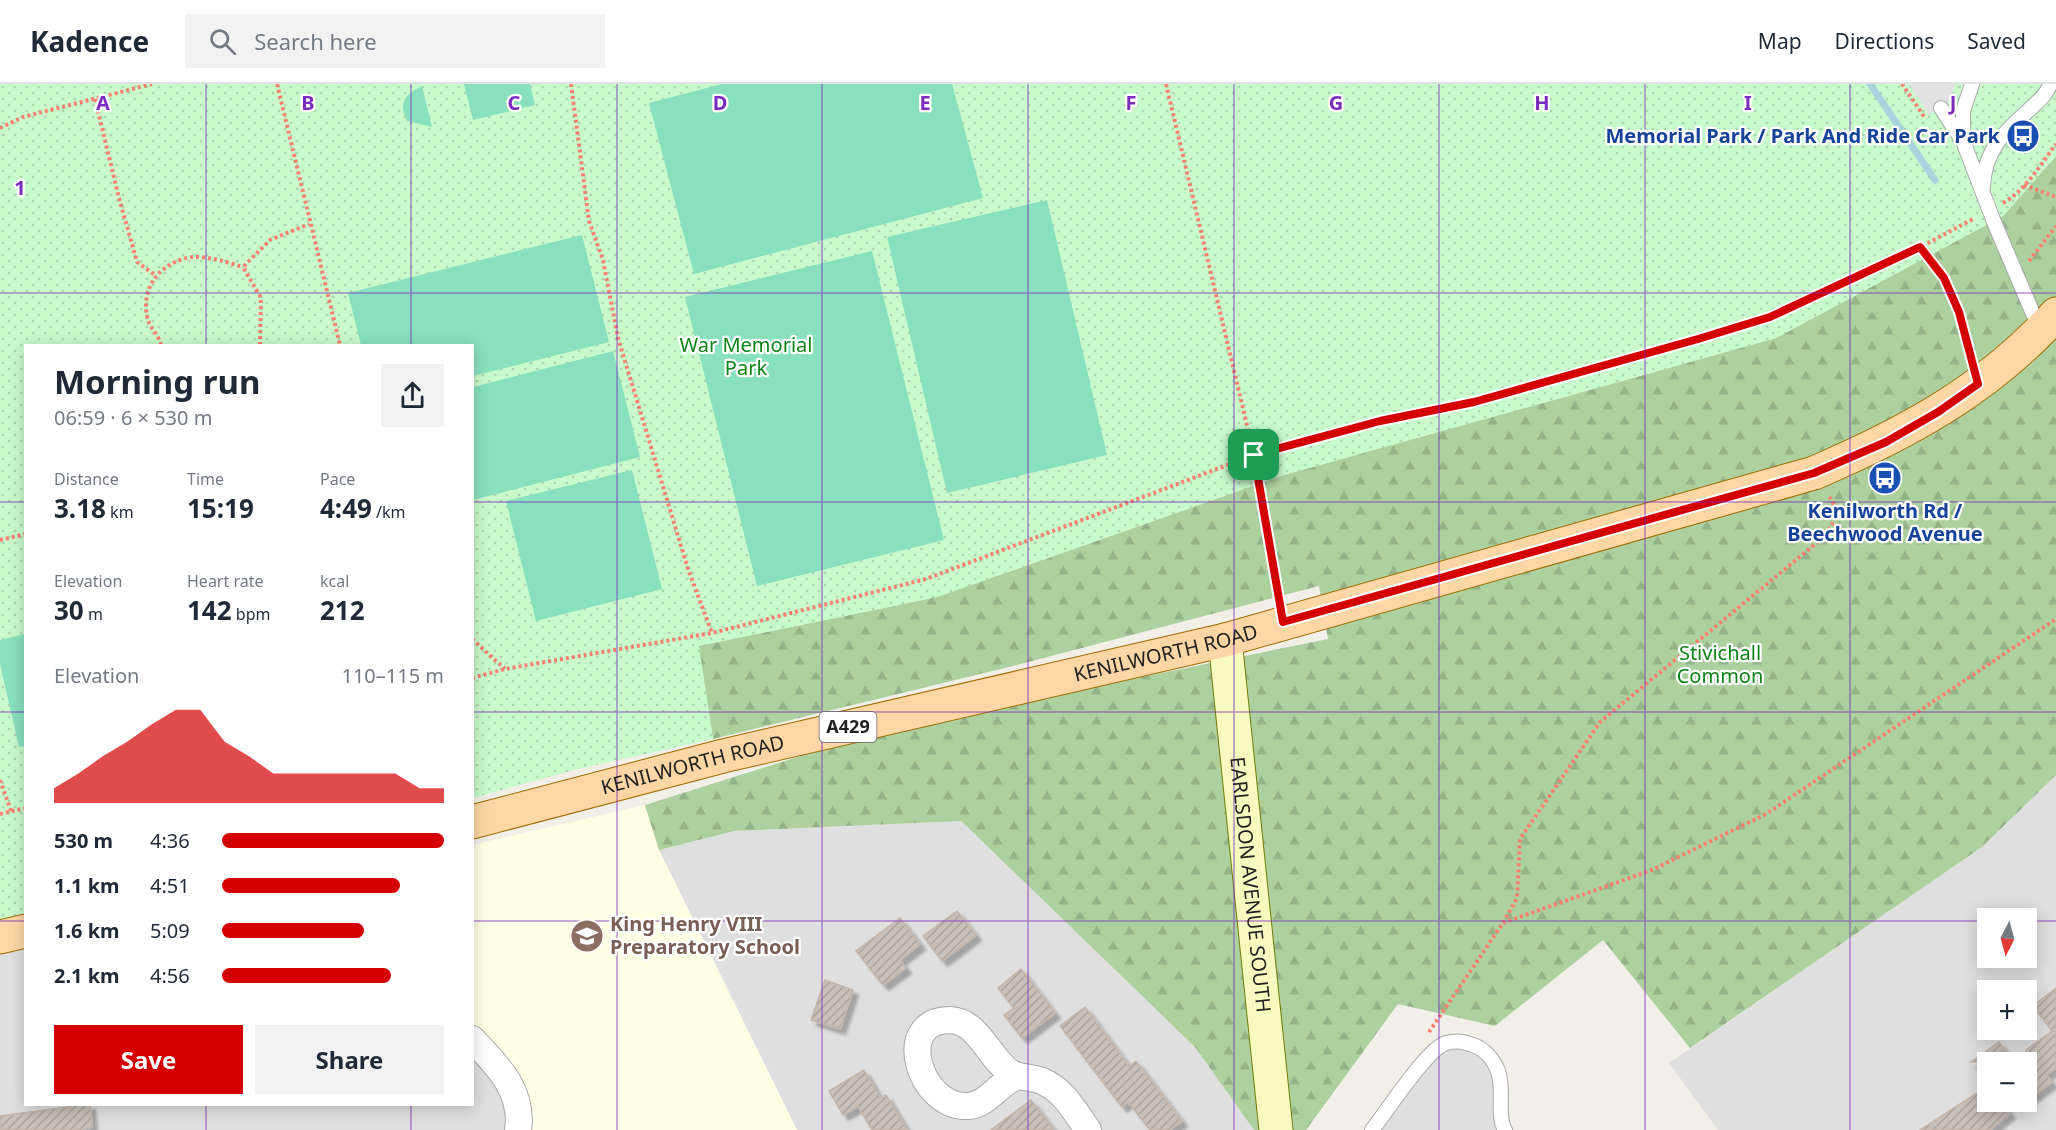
<!DOCTYPE html>
<html lang="en">
<head>
<meta charset="utf-8">
<style>
  :root { --surface:#fff; --page:#f2f2f3; --text:#1f2937; --muted:#747a83; --line:#e0e1e3; --accent:#d40000 }
  body { margin:0; font-family:"Noto Sans",sans-serif; background:var(--page); color:var(--text); height:100vh; display:flex; flex-direction:column; font-size:22px; white-space:nowrap }
  * { box-sizing:border-box; margin:0 }
  p { font-size:20px; color:var(--muted) }
  .icon { flex:none; width:33px; height:33px; fill:none; stroke:currentColor; stroke-width:2; stroke-linecap:round; stroke-linejoin:round }
  .map { position:relative; flex:1; overflow:hidden }
  .sheet { position:absolute; left:24px; top:260px; width:450px; height:762px; display:flex; flex-direction:column; background:var(--surface); border-radius:0px; box-shadow:0 3px 15px #0003 }
  .sheet>* { flex:none }
  .needle { width:39px; rotate:186deg }
  .controls { position:absolute; left:1977px; top:824px; display:grid; gap:12px }
  .controls a { display:grid; place-items:center; width:60px; height:60px; border-radius:0px; background:var(--surface); box-shadow:0 3px 15px #0003; font-size:30px }
  .pin { position:absolute; display:grid; place-items:center; width:51px; height:51px; color:#fff; margin:-26px; border-radius:12px; box-shadow:0 3px 9px #0006 }
  .round { display:grid; place-items:center; flex:none; width:63px; height:63px; border-radius:0px; background:var(--page) }
  .overview { display:flex; align-items:center; justify-content:space-between; height:102px; padding:0 30px }
  h1 { font-size:33px; font-weight:700; line-height:45px }
  .figures { display:grid; grid-template-columns:repeat(3,1fr); gap:9px; height:102px; padding:6px 30px }
  .figures div { display:grid; align-content:center }
  .figures b { font-size:26px; font-weight:700 }
  .figures small { font-size:16px; font-weight:400 }
  .figures p { font-size:16px }
  .chart { height:168px; padding:12px 30px }
  .chart p { display:flex; justify-content:space-between }
  .chart svg { width:100%; height:108px; margin-top:6px; fill:var(--accent); opacity:.7 }
  .button { display:flex; gap:12px; margin-top:auto; padding:12px 30px }
  .button a { flex:1; height:69px; border-radius:0px; background:var(--accent); color:#fff; font-size:24px; font-weight:700; line-height:69px; text-align:center }
  .button a+a { background:var(--page); color:var(--text) }
  ul { padding:0 30px; list-style:none; font-size:20px }
  li { display:grid; grid-template-columns:96px 72px 1fr; align-items:center; height:45px }
  li i { height:15px; border-radius:8px; background:var(--accent) }
  header { display:flex; align-items:center; gap:36px; box-sizing:border-box; height:84px; padding:0 30px; background:var(--surface); border-bottom:2px solid var(--line) }
  header strong { font-size:28px }
  nav { display:flex; gap:33px; margin-inline-start:auto; font-size:21px }
  .search { width:420px; height:54px; background:var(--page); display:flex; align-items:center; gap:15px; box-sizing:border-box; padding:0 21px; border-radius:0px; color:var(--muted); font-size:22px }
  .map>svg:first-child { display:block }
  .residential { fill:#e0dfdf; fill-rule:evenodd }
  .education { fill:#ffffe5 }
  .forest { fill:url(#forest-firs) }
  .park { fill:url(#park-dots) }
  .pitch { fill:#88e0be }
  .parking { fill:#e2e2e2 }
  .lines { fill:none; stroke-linecap:round; stroke-linejoin:round }
  .stream { stroke:#aad3df; stroke-width:7 }
  .building { fill:url(#building-hatch); stroke:#c4b6ab; stroke-width:1.5; filter:url(#shadow) }
  .service-casing { stroke:#a9a9a9; stroke-width:16 }
  .minor-casing { stroke:#a9a9a9; stroke-width:28 }
  .secondary-casing { stroke:#707d05; stroke-width:35 }
  .primary-casing { stroke:#a06b00; stroke-width:35 }
  .path { stroke:#fa8072; stroke-width:4; stroke-dasharray:3 3; stroke-linecap:butt }
  .service { stroke:#fff; stroke-width:14 }
  .minor { stroke:#fff; stroke-width:26 }
  .secondary { stroke:#f7fabf; stroke-width:33 }
  .primary { stroke:#fcd6a4; stroke-width:33 }
  .route-casing { stroke:#fff; stroke-width:12 }
  .route { stroke:#d40000; stroke-width:8 }
  .grid { fill:none; stroke:#7b2cbf; stroke-width:1.5; stroke-opacity:0.55 }
  .labels { text-anchor:middle; stroke-width:4.5; stroke-linejoin:round; paint-order:stroke }
  .shield { fill:#fff; stroke:#646464; stroke-width:1.5 }
  .shield-label { font-size:18px; font-weight:bold; fill:#222 }
  .transit-label { font-size:20px; font-weight:bold; fill:#164399; stroke:#fff; text-anchor:end }
  .park-label { font-size:20px; fill:#0c8416; stroke:#fff }
  .street-label { font-size:20px; fill:#222; stroke:#fff }
  .education-label { font-size:20px; font-weight:bold; fill:#785e54; stroke:#fff; text-anchor:start }
  .grid-label { font-size:20px; text-anchor:middle; font-weight:bold; fill:#7b2cbf; stroke:#fff; stroke-width:4.5; stroke-linejoin:round; paint-order:stroke }
</style>
</head>
<body>
<header>
<strong>Kadence</strong>
<div class="search"><svg class="icon" aria-label="search" viewBox="0 0 24 24"><circle cx="10" cy="10" r="6"/><path d="M15 15l6 6"/></svg>Search here</div>
<nav><a>Map</a><a>Directions</a><a>Saved</a></nav>
</header>
<div class="map">
<svg width="2056" height="1046" viewBox="0 0 2056 1046">
  <defs>
    <pattern id="forest-firs" width="22" height="20" patternUnits="userSpaceOnUse" patternTransform="scale(1.5)"><rect width="22" height="20" fill="#add19e"/><path d="M5 1l3.5 6h-7zM16 11l3.5 6h-7z" fill="#95b388"/></pattern>
    <pattern id="park-dots" width="8" height="8" patternUnits="userSpaceOnUse" patternTransform="scale(1.5)"><rect width="8" height="8" fill="#c8facc"/><path d="M2 2h.1M6 6h.1" fill="none" stroke="#acd6af" stroke-width="1.8" stroke-linecap="round"/></pattern>
    <pattern id="building-hatch" width="6" height="6" patternUnits="userSpaceOnUse" patternTransform="scale(1.5)"><rect width="6" height="6" fill="#c7bfb8"/><path d="M-1 1l2-2M0 6l6-6M5 7l2-2" fill="none" stroke="#aba49e"/></pattern>
    <filter id="shadow"><feDropShadow dx="5.5" dy="5.5" stdDeviation="1.5" flood-color="#0004"/></filter>
  </defs>
  <rect width="100%" height="100%" fill="#f2efe9"/>
  <path class="residential" d="M2056,691V1046H1718L1669,979L1982,763ZM1988,834H2026V873H1988ZM1988,906H2026V945H1988ZM1988,978H2026V1017H1988Z
    M961,737L1195,963L1254,1046H797L659,766L734,747Z
    M25,847L26,1020H472L473,955L495,979L518,1046H0V853Z
    M1445,959L1488,970L1505,1046H1372Z"/>
  <path class="education" d="M645,721L659,766L797,1046H527L521,998L473,939L472,761Z"/>
  <path class="forest" d="M2056,72V691L1982,763L1690,964L1603,856L1495,942L1398,920L1306,1046H1254L1195,963L961,737L734,747L659,766L645,721L883,646L1328,555L1319,502L1009,583L713,655L698,562L937,513L1284,391L1776,254L2003,132Z"/>
  <path class="park" d="M0,0H2056V72L2003,132L1776,254L1284,391L937,513L699,562L713,655L574,686L473,714L472,261H26V847L0,853Z"/>
  <path class="pitch" d="M464,0H530L535,21L473,36Z
    M722,0H952L983,114L694,190L649,19Z
    M422,2L432,43L407,37C398,19 405,10 422,2Z
    M1047,116L1107,371L947,409L887,153Z
    M582,151L609,258L473,292L472,261H361L348,209Z
    M872,167L944,456L757,502L685,213Z
    M613,267L640,373L473,416V303Z
    M632,386L662,505L536,537L506,417Z
    M25,550V662L19,663L0,580V556Z"/>
  <path class="parking" d="M1909,0H1955L1950,17L1929,31Z"/>
  <g class="lines">
    <path class="stream" d="M1870,0L1935,96"/>
  </g>
  <path class="building" d="M957,827L976,851L942,877L923,852Z
    M900,834L920,860L900,876L906,884L883,901L856,867Z
    M1021,885L1055,929L1022,954L1004,931L1014,924L998,904Z
    M825,896L853,906L840,945L811,936Z
    M2056,904V984L2046,991L2052,998L2026,1017V966L2052,947L2033,922Z
    M1085,923L1129,982L1136,977L1182,1037L1170,1046H1150L1128,1018L1122,1023L1060,942Z
    M1999,958L2014,978H1971Z
    M864,986L880,1014L886,1011L907,1046H872L858,1022L843,1031L829,1007Z
    M1988,1002V1017H2001L2010,1029L1990,1046H1920Z
    M1031,1016L1054,1046H991Z
    M90,1020L92,1043L80,1046H0V1032Z"/>
  <g class="lines">
    <g class="service-casing">
      <path id="service" d="M1972,0L1963,27V57L1994,138L2034,232L2044,244
        M1941,24L1962,56
        M1983,103C1984,67 2004,48 2030,25C2038,17 2047,11 2050,0
        M1372,1046C1387,1027 1427,965 1446,959C1457,956 1464,958 1473,961C1485,965 1494,976 1498,987C1505,1006 1496,1031 1505,1046"/>
    </g>
    <g class="minor-casing">
      <path id="minor" d="M472,955C497,981 524,1007 518,1046
        M1018,992C999,998 988,1021 968,1022C920,1025 892,936 950,936C979,937 989,975 1011,989C1020,994 1032,993 1042,997C1064,1006 1075,1028 1088,1046"/>
    </g>
    <g class="secondary-casing">
      <g id="secondary">
        <path id="s1" d="M1225,556L1276,1046"/>
      </g>
    </g>
    <g class="primary-casing">
      <g id="primary">
        <path id="s2" d="M472,738L723,672L1225,556L1814,389C1907,349 1987,306 2056,230"/>
        <path d="M0,853L26,847"/>
      </g>
    </g>
    <path class="path" d="M277,0L340,261
      M571,0L589,137L603,176L618,254L688,485L712,549
      M1166,0L1254,371L1278,514
      M1902,0L1925,34
      M95,15L119,114L137,178L155,191
      M0,44L23,33L152,0
      M2024,101L2056,113
      M2003,119C2025,107 2041,80 2056,60
      M1921,163L1944,193L1959,228L1971,272
      M2029,177L2056,142
      M161,261C159,250 148,243 147,232C142,205 157,183 183,175C200,169 226,178 243,183
      M260,261L261,214L243,183L270,156L309,140
      M0,456L26,450
      M472,555L505,585
      M472,594L505,585L712,549L926,495L1254,371L1379,337L1474,318L1770,233L1907,170L1975,134
      M0,696L11,727
      M0,730L26,724
      M1503,839L1652,786L1766,730L2056,535
      M1429,948L1503,839L1517,814L1520,755L1600,638L1825,452L1839,429L1829,412"/>
    <use href="#service" class="service"/>
    <use href="#minor" class="minor"/>
    <use href="#secondary" class="secondary"/>
    <use href="#primary" class="primary"/>
  </g>
  <g class="lines">
    <g class="route-casing">
      <path id="route" d="M1920,163L1944,194L1959,228L1978,300L1938,328L1886,358L1814,389L1283,538L1254,371L1380,337L1474,318L1698,255L1770,233Z"/>
    </g>
    <use href="#route" class="route"/>
  </g>
  <path class="grid" d="M206,0V261M411,0V261M617,0V1046M822,0V1046M1028,0V1046M1234,0V1046M1439,0V1046M1645,0V1046M1850,0V1046M0,209H2056M0,418H26M472,418H2056M0,628H26M472,628H2056M0,837H26M472,837H1988M2026,837H2056M206,1020V1046M411,1020V1046"/>
  <defs>
    <g id="bus-disc" transform="scale(1.725)"><circle r="9.5" fill="#1a4fb4" stroke="#fff"/><path d="M-5-6H5V4H4V6H2V4H-2V6H-4V4H-5ZM-3.5-4V0h7V-4ZM-3.5 1.2v1.5H-2V1.2ZM2 1.2v1.5H3.5V1.2Z" fill="#fff"/></g>
    <g id="school-disc" transform="scale(1.725)"><circle r="9.5" fill="#8d6e63" stroke="#fff"/><path d="M0-5L7-2L0 1L-7-2ZM-4 1L0 2.5L4 1V4Q0 6-4 4Z" fill="#fff"/></g>
  </defs>
  <g fill-rule="evenodd">
    <use href="#bus-disc" x="2023" y="52"/>
    <use href="#bus-disc" x="1885" y="394"/>
    <use href="#school-disc" x="587" y="852"/>
  </g>
  <g class="labels">
    <rect class="shield" x="819.5" y="628" width="57" height="30" rx="4.5"/>
    <g class="shield-label">
      <text x="848" y="649">A429</text>
    </g>
    <g class="transit-label">
      <text x="2000" y="59">Memorial Park / Park And Ride Car Park</text>
      <text x="1885" y="434" text-anchor="middle">Kenilworth Rd /<tspan x="1885" dy="23">Beechwood Avenue</tspan></text>
    </g>
    <g class="park-label">
      <text x="746" y="268">War Memorial<tspan x="746" dy="23">Park</tspan></text>
      <text x="1720" y="576">Stivichall<tspan x="1720" dy="23">Common</tspan></text>
    </g>
    <g class="street-label">
      <text dy="7" stroke="none"><textPath href="#s2" startOffset="714">KENILWORTH ROAD</textPath></text>
      <text dy="7" stroke="none"><textPath href="#s2" startOffset="228">KENILWORTH ROAD</textPath></text>
      <text dy="7" stroke="none"><textPath href="#s1" startOffset="246">EARLSDON AVENUE SOUTH</textPath></text>
    </g>
    <g class="education-label">
      <text x="610" y="847">King Henry VIII<tspan x="610" dy="23">Preparatory School</tspan></text>
    </g>
  </g>
  <g class="grid-label">
    <text x="103" y="26">A</text>
    <text x="308" y="26">B</text>
    <text x="514" y="26">C</text>
    <text x="720" y="26">D</text>
    <text x="925" y="26">E</text>
    <text x="1131" y="26">F</text>
    <text x="1336" y="26">G</text>
    <text x="1542" y="26">H</text>
    <text x="1748" y="26">I</text>
    <text x="1953" y="26">J</text>
    <text x="20" y="111">1</text>
  </g>
</svg>
<div class="controls">
<a><svg class="needle" viewBox="-14 -14 28 28"><path d="M0-13l5 13h-10z" fill="#e53935"/><path d="M0 13l5-13h-10z" fill="#747a83"/></svg></a>
<a>+</a>
<a>−</a>
</div>
<div class="pin" style="left:1254px;top:371px;background:#1e9e55"><svg class="icon" aria-label="arrive" viewBox="0 0 24 24"><path d="M6 21V4h12l-3 4 3 4H6"/></svg></div>
<section class="sheet">
<div class="overview"><div><h1>Morning run</h1><p>06:59 · 6 × 530 m</p></div><a class="round"><svg class="icon" aria-label="share" viewBox="0 0 24 24"><path d="M12 15V3M7 8l5-5 5 5M5 13v7h14v-7"/></svg></a></div>
<div class="figures">
<div><p>Distance</p><b>3.18<small> km</small></b></div>
<div><p>Time</p><b>15:19</b></div>
<div><p>Pace</p><b>4:49<small> /km</small></b></div>
</div>
<div class="figures">
<div><p>Elevation</p><b>30<small> m</small></b></div>
<div><p>Heart rate</p><b>142<small> bpm</small></b></div>
<div><p>kcal</p><b>212</b></div>
</div>
<div class="chart"><p><span>Elevation</span>110–115 m</p>
<svg viewBox="0 0 160 44" preserveAspectRatio="none"><path d="M0 44V38L10 32L20 25L30 19L40 12L50 6L60 6L70 19L80 25L90 32L100 32L110 32L120 32L130 32L140 32L150 38L160 38V44z"/></svg>
</div>
<ul>
<li><b>530 m</b>4:36<i style="width:100%"></i></li>
<li><b>1.1 km</b>4:51<i style="width:80%"></i></li>
<li><b>1.6 km</b>5:09<i style="width:64%"></i></li>
<li><b>2.1 km</b>4:56<i style="width:76%"></i></li>
</ul>
<div class="button"><a>Save</a><a>Share</a></div>
</section>
</div>
</body>
</html>
